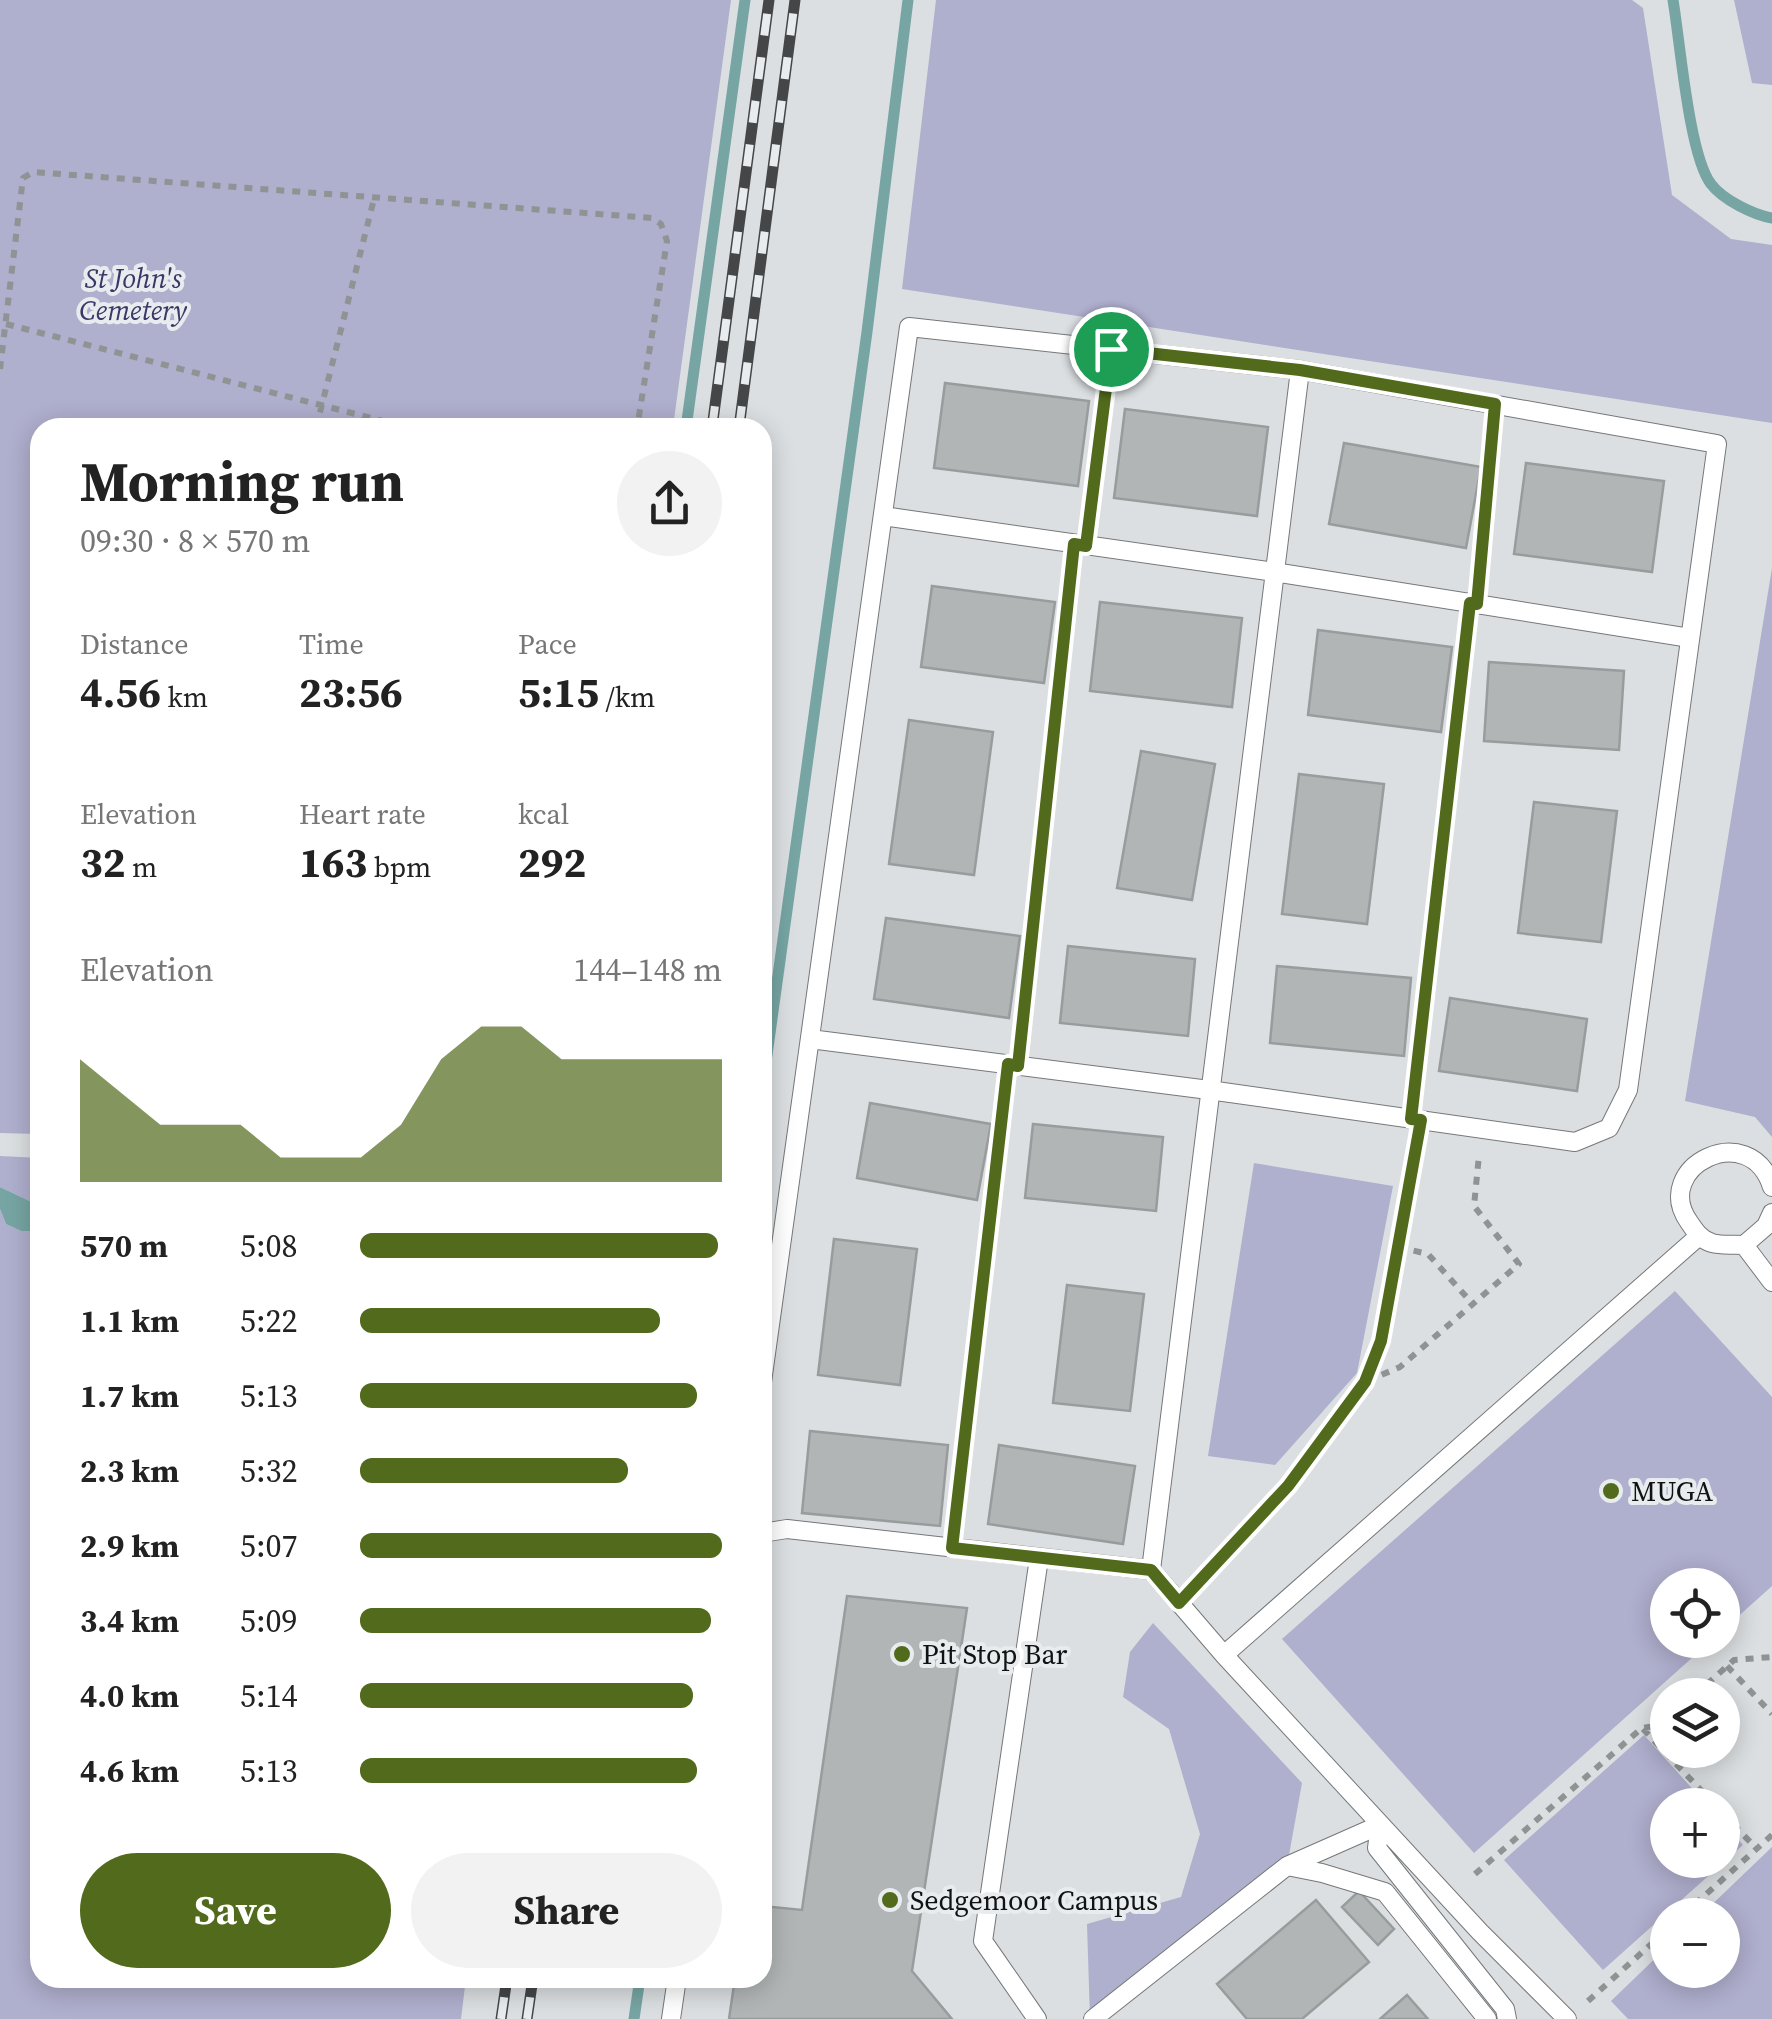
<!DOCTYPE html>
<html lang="en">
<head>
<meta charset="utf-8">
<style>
  :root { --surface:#fff; --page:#f2f2f2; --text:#222; --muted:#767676; --accent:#516a1b }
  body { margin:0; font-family:"Source Serif 4",serif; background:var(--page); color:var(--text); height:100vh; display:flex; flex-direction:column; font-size:38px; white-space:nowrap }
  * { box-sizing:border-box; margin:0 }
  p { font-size:32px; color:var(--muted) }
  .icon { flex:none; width:55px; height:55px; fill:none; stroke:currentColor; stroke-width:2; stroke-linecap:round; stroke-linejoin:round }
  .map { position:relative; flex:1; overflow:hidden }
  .sheet { position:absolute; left:30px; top:418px; width:742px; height:1570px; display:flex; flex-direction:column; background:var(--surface); border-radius:30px; box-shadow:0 5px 25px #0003 }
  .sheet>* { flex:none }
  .tools { position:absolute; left:1650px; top:1568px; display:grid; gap:20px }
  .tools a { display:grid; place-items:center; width:90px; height:90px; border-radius:50%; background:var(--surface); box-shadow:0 5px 25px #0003; font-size:50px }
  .pin { position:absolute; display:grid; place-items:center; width:85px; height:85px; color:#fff; margin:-42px; border:5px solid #fff; border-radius:50%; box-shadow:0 2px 10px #0007 }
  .round { display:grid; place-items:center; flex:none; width:105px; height:105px; border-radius:52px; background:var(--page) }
  .overview { display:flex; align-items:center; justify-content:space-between; height:170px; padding:0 50px }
  h1 { font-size:55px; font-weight:700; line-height:75px }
  .figures { display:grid; grid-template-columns:repeat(3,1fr); gap:15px; height:170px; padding:10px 50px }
  .figures div { display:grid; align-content:center }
  .figures b { font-size:42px; font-weight:700 }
  .figures small { font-size:28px; font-weight:400 }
  .figures p { font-size:28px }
  .chart { height:280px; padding:20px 50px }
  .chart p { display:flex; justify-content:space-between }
  .chart svg { width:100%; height:180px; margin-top:10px; fill:var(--accent); opacity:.7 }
  .primary-button { display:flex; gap:20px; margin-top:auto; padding:20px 50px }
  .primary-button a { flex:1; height:115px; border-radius:60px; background:var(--accent); color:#fff; font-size:40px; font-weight:700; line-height:115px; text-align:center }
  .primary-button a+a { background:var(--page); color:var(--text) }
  ul { padding:0 50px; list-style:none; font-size:32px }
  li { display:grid; grid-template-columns:160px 120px 1fr; align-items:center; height:75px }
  li i { height:25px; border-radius:12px; background:var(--accent) }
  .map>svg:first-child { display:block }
  .green { fill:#afafce }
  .water { fill:#76a5a3 }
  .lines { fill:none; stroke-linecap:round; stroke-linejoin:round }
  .stream { stroke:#76a5a3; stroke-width:11 }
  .building { fill:#b1b5b6; stroke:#989c9d; stroke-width:2.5 }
  .lane-casing { stroke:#75787a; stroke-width:20 }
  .path { stroke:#909394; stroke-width:6; stroke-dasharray:8 8; stroke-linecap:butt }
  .lane { stroke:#fff; stroke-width:18 }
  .rail-casing { stroke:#454648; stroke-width:11 }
  .rail { stroke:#e9ecee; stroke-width:8; stroke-dasharray:22; stroke-linecap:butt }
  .route-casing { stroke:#fff; stroke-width:20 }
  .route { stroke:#516a1b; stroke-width:12 }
  .poi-dot { fill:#516a1b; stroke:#e9ecee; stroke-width:4 }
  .labels { text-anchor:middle; stroke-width:8; stroke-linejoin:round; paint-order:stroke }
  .park-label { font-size:28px; font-style:italic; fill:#3b3766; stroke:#e9ecee }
  .poi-label { font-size:28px; fill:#111213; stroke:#e9ecee; text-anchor:start }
</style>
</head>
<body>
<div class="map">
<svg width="1772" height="2019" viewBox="0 0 1772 2019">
  <rect width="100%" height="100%" fill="#dbdfe1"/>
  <path class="green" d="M0,0H731L673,427L40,428L38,1134L0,1133Z
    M936,0H1632L1643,8L1672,195L1731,239L1772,245V423L902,289Z
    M1734,0H1772V85L1752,83Z
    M1772,568V1137L1755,1117L1685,1101Z
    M0,1156L40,1158V1206L0,1187Z
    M1254,1163L1393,1186L1357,1373L1275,1465L1208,1456Z
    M0,1209L6,1224L21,1231H40V1978H466L461,2019H0Z
    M1675,1291L1772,1397V1586L1723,1630L1722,1585H1668V1640H1712L1474,1853L1282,1639Z
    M1153,1623L1302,1783L1287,1866L1090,2019L1087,1924L1181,1897L1200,1834L1169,1729L1123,1697L1130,1652Z
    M1644,1735L1707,1805H1668V1860H1722L1723,1822L1743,1845L1603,1970L1504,1860Z
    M1772,1847V2019H1628L1611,2001L1667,1947L1668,1970H1722V1915H1701Z"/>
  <path class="water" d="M0,1187L40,1206V1231H21L6,1224L0,1209Z"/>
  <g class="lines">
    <path class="stream" d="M1673,0C1680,41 1689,156 1711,184C1723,200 1754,215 1772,218
      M686,428L745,0
      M762,1091L867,332L908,0
      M634,2019L640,1978"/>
  </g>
  <path class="building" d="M945,383L1089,401L1078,486L934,468Z
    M1125,409L1268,427L1257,516L1114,498Z
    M1344,443L1481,467L1466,548L1329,524Z
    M1526,463L1664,481L1652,572L1514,554Z
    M932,586L1055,602L1044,683L921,667Z
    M1100,602L1242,618L1232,707L1090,691Z
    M1318,630L1452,647L1441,732L1308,715Z
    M1489,662L1624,671L1619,750L1484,741Z
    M909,720L993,732L974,875L889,864Z
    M1141,751L1215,764L1192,900L1117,888Z
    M1299,774L1384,784L1367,924L1282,914Z
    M1534,802L1617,811L1601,942L1518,933Z
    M886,918L1020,936L1009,1018L874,999Z
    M1068,946L1195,959L1188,1036L1060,1023Z
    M1277,966L1411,978L1404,1056L1270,1043Z
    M1450,998L1587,1019L1577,1091L1439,1071Z
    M870,1103L991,1124L977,1200L857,1178Z
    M1033,1124L1163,1137L1156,1211L1025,1198Z
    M834,1239L917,1249L900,1385L818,1375Z
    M1067,1285L1144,1294L1130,1411L1053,1403Z
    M810,1431L948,1445L940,1526L802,1513Z
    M999,1445L1135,1466L1123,1544L988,1524Z
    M847,1596L967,1608L912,1971L952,2019H729L735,1978H762V1906L802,1910Z
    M1359,1891L1394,1929L1378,1945L1342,1907Z
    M1316,1900L1369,1962L1302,2019H1247L1217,1984Z
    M1407,1995L1428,2019H1380Z"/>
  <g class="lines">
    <g class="lane-casing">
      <path id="lane" d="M883,516L1274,572L1690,638
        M1772,1187C1750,1117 1650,1167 1689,1222C1695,1231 1701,1240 1712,1243C1722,1246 1734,1244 1744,1245L1766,1226L1772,1213
        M1744,1245L1772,1282
        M762,1382L909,327L1300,370L1717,444L1628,1090L1609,1128L1575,1142L1209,1090L810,1039
        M762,1533L787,1529L1151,1570L1224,1655
        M1151,1570L1300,370
        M1380,1825L1377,1848L1505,2009L1507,2019
        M1287,1866L1322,1873L1385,1892L1487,2019
        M671,2019L677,1978
        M1037,2019L983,1941L1039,1558
        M1093,2019L1287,1866L1380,1825
        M1567,2019L1480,1932L1224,1655L1699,1236"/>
    </g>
    <path class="path" d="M6,324L410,428
      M0,369L23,178L33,172L652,218L661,224L667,241L637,428
      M316,428L374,199
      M1089,519L1108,373
      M1480,578L1493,431
      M1020,1039L1071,570
      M1414,1093L1467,628
      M1398,1247L1428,1254L1471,1302
      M1367,1381L1400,1367L1519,1264L1474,1206L1479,1155
      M955,1522L1005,1087
      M1197,1584L1287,1485L1365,1382L1381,1341L1417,1143
      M1727,1666L1772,1714
      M1695,1695L1734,1660L1772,1657
      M1643,1729L1715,1805
      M1722,1813L1757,1849
      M1475,1874L1642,1728L1661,1725L1668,1719
      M1683,1915L1772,1835
      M1588,2001L1668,1929"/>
    <use href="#lane" class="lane"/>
    <g class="rail-casing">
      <path id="rail" d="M712,428L769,0
        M739,428L795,0
        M501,2019L507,1978
        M527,2019L533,1978"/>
    </g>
    <use href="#rail" class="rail"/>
  </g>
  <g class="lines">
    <g class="route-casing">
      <path id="route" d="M1111,349L1300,370L1495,404L1477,604L1470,603L1411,1119L1421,1120L1381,1341L1365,1382L1288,1486L1179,1603L1151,1570L952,1548L1008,1064L1018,1066L1074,544L1086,546Z"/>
    </g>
    <use href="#route" class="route"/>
  </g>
  <g class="poi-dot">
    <circle cx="1611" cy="1491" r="10"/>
    <circle cx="902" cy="1654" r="10"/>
    <circle cx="890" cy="1900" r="10"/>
  </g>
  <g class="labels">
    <g class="park-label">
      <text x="133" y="288">St John's<tspan x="133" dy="32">Cemetery</tspan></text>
    </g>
    <g class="poi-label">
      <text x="1631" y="1501">MUGA</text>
      <text x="922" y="1664">Pit Stop Bar</text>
      <text x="910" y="1910">Sedgemoor Campus</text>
    </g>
  </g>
</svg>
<div class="tools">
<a><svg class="icon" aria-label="locate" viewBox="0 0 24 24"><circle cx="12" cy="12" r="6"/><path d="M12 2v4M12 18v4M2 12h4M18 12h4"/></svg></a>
<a><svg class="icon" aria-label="layers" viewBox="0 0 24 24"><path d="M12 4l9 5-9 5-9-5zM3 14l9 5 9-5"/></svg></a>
<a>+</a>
<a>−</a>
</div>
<div class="pin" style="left:1111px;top:349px;background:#1e9e55"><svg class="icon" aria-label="arrive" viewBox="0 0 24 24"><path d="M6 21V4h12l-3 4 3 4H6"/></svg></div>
<section class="sheet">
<div class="overview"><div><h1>Morning run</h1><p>09:30 · 8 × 570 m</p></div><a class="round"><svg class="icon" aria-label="share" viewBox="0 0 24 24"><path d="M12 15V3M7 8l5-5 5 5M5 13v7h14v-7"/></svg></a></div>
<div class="figures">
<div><p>Distance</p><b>4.56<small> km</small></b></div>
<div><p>Time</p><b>23:56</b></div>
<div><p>Pace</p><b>5:15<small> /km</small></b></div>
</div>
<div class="figures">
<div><p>Elevation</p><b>32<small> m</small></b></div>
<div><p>Heart rate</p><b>163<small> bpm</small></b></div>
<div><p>kcal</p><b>292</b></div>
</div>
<div class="chart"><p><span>Elevation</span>144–148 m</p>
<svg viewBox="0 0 160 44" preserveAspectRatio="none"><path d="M0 44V14L10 22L20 30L30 30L40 30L50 38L60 38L70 38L80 30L90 14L100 6L110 6L120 14L130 14L140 14L150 14L160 14V44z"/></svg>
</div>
<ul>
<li><b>570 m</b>5:08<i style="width:99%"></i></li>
<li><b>1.1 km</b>5:22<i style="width:83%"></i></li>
<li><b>1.7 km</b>5:13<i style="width:93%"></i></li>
<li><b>2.3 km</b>5:32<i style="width:74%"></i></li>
<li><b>2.9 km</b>5:07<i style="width:100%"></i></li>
<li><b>3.4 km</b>5:09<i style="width:97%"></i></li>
<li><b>4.0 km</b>5:14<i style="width:92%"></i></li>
<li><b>4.6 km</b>5:13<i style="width:93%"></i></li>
</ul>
<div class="primary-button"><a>Save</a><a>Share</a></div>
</section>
</div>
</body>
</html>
